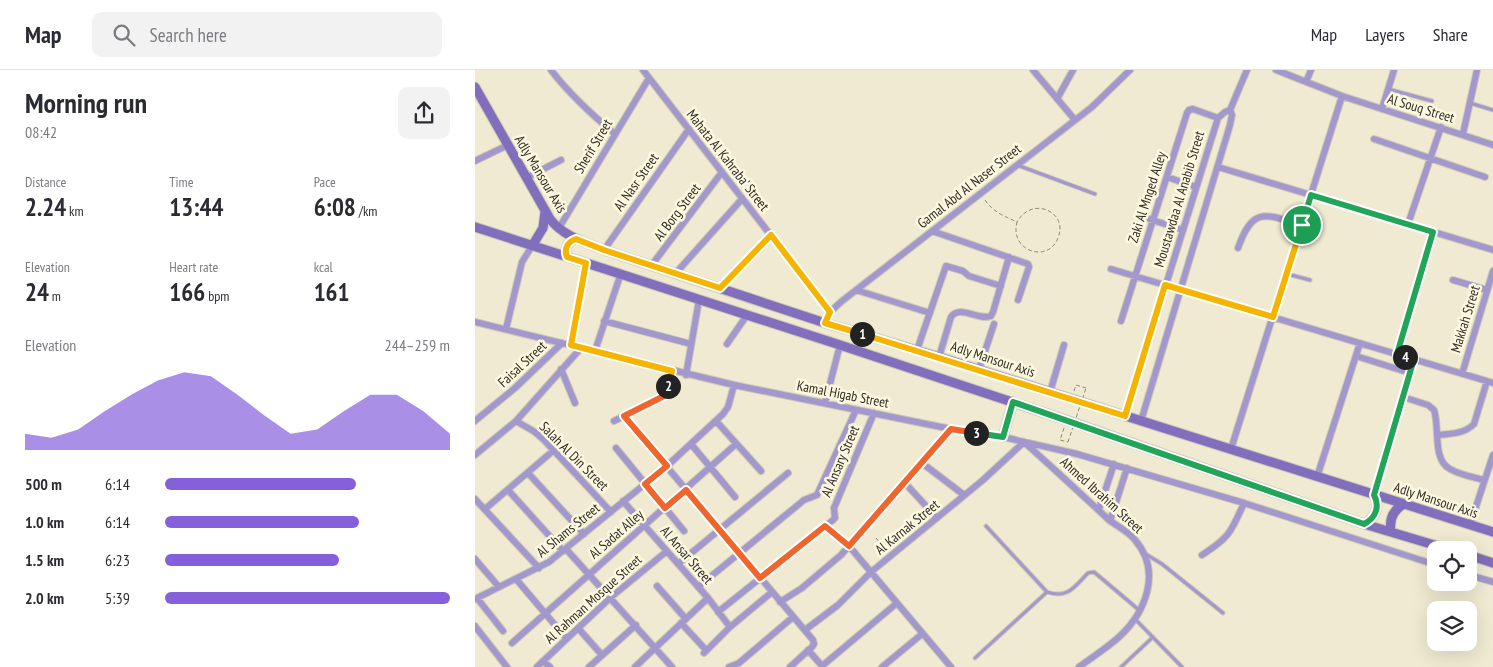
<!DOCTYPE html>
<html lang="en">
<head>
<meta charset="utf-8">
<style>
  :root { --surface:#fff; --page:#f2f2f3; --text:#2b2b33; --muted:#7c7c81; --line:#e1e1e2; --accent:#8560db }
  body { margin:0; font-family:"PT Sans Narrow",sans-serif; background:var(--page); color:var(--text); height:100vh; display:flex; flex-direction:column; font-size:19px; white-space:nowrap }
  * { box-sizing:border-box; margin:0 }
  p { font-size:16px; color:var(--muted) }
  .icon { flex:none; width:28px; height:28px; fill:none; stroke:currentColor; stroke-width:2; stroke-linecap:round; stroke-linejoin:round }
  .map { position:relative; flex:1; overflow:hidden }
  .panel { display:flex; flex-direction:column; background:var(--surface); width:475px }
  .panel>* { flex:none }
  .buttons { position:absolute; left:952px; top:471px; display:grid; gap:10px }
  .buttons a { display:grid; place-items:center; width:50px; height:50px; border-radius:10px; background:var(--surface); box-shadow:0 5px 20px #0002; font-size:25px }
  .pin { position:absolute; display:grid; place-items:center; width:42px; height:42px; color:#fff; margin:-21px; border:2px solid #fff; border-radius:50%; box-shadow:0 1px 5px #0007 }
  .km { position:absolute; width:25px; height:25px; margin:-12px; border-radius:50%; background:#222; color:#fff; font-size:14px; line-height:25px; text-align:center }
  .round { display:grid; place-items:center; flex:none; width:52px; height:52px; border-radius:10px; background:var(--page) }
  .overview { display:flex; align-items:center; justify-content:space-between; height:85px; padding:0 25px }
  h1 { font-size:28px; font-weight:600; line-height:38px }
  .metrics { display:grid; grid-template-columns:repeat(3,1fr); gap:8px; height:85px; padding:5px 25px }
  .metrics div { display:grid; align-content:center }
  .metrics b { font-size:25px; font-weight:600 }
  .metrics small { font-size:14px; font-weight:400 }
  .metrics p { font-size:14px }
  .chart { height:140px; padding:10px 25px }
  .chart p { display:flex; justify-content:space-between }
  .chart svg { width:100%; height:90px; margin-top:5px; fill:var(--accent); opacity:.7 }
  ul { padding:0 25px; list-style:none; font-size:16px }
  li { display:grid; grid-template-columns:80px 60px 1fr; align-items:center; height:38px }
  li i { height:12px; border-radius:6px; background:var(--accent) }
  header { display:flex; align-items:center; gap:30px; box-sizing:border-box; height:70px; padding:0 25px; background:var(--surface); border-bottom:1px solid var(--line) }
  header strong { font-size:24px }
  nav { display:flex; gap:28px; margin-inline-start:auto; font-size:18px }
  .search { width:350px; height:45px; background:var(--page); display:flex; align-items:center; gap:12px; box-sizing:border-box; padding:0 18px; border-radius:10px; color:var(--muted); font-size:19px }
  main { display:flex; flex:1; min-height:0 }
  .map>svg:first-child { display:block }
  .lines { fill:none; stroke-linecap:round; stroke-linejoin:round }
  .service-casing { stroke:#cdc8b3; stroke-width:5 }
  .minor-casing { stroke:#cdc8b3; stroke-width:8 }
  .secondary-casing { stroke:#cdc8b3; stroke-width:11 }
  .path { stroke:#8f8b7b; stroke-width:1; stroke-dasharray:4 2.5; stroke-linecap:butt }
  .service { stroke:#a398cd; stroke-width:3 }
  .minor { stroke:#a398cd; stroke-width:6 }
  .secondary { stroke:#816ebc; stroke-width:9 }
  .path-bridge { stroke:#8f8b7b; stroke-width:1; stroke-dasharray:4 2.5; stroke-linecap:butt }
  .split-1-casing { stroke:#fff; stroke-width:10 }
  .split-2-casing { stroke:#fff; stroke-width:10 }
  .split-3-casing { stroke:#fff; stroke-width:10 }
  .split-4-casing { stroke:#fff; stroke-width:10 }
  .split-5-casing { stroke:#fff; stroke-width:10 }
  .split-1 { stroke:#f5b400; stroke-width:6 }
  .split-2 { stroke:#f5b400; stroke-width:6 }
  .split-3 { stroke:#f0652b; stroke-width:6 }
  .split-4 { stroke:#22a559; stroke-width:6 }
  .split-5 { stroke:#22a559; stroke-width:6 }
  .labels { text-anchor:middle; stroke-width:5; stroke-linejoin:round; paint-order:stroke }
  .street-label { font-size:14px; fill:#302e25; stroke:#fdf8df }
</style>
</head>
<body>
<header>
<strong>Map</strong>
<div class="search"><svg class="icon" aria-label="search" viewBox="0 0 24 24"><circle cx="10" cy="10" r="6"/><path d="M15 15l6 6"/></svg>Search here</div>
<nav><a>Map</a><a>Layers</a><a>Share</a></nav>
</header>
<main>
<section class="panel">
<div class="overview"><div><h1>Morning run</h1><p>08:42</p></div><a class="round"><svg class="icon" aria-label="share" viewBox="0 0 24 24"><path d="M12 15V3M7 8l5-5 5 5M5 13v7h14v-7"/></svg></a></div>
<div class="metrics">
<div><p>Distance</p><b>2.24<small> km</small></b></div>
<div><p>Time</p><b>13:44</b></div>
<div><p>Pace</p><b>6:08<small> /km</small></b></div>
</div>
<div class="metrics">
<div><p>Elevation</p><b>24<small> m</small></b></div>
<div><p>Heart rate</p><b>166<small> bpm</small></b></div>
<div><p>kcal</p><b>161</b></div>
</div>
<div class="chart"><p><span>Elevation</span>244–259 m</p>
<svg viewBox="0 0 160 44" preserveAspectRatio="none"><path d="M0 44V36L10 38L20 34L30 25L40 17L50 10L60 6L70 8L80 17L90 27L100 36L110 34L120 25L130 17L140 17L150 25L160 36V44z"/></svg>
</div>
<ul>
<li><b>500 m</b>6:14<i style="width:67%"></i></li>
<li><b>1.0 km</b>6:14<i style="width:68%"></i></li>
<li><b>1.5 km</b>6:23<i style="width:61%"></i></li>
<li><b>2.0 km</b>5:39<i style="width:100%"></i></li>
</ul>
</section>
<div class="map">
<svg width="1018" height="597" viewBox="0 0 1018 597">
  <rect width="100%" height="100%" fill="#f0ead2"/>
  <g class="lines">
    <g class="service-casing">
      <path id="service" d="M913,19L957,31
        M995,33L1018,40
        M542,95L620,124
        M812,204L835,210
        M511,456L572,522C593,529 599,517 613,503L619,502L664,540
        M669,483L687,494L748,543
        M660,549L707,597
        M500,588L572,522
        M646,597L678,567"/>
    </g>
    <g class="minor-casing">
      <path id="minor" d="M76,0C95,25 116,44 140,64
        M168,0L355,242
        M558,0L600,50
        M801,0L867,26L1018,75
        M831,12L836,0
        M582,29L598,0
        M907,39L919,0
        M988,64L1002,0
        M899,69L1010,107
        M0,91L33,75
        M743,97L1018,180
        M692,107L721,117
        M51,108L86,90
        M665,146L708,160
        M933,154L966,57
        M84,158L174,8
        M457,161L553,194L554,197L543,230
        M763,178C778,136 790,144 827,155
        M129,180L214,59
        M176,196L247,102
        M636,199L1018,313
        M200,204L267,129
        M978,210L1012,220
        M245,218L296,165
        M381,220L455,243
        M129,251L216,274
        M646,251L712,43L714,40L718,39L743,48
        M0,252L259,315L476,359L528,367L602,384L769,433L961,495
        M350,253L355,242L367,231L617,37L655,0
        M31,259L47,192L57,176
        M252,274L272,245
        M97,275L111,193
        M442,280L471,196L488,201L494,206L526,216
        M120,281L146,203
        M922,284L957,162
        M881,286L935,303
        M464,287L476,247C485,234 503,251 516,246L518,242L534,187
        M86,299L100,333
        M504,299L519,254
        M987,304L1018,201
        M211,305L224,230
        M575,322L589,275
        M928,327L953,335L959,340C965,357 957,390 975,399C985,405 998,407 1009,410
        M350,333L365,275
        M149,346L338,570L339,574L337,577L315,597
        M650,346L743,48L750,42L755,40
        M0,351L40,318L87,273
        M41,351L60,362L69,370L136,442
        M139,351L189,326L192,322L197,301
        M241,351L286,401
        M666,351L755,55L757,45L755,40L772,0
        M962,365C975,364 989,364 999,354L1012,311
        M216,374L260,427
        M141,378L209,461
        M756,379L867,26
        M0,385L41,351L106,278
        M447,393L489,425
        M53,403L109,464
        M842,407L885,273
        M430,413L462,448
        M33,420L88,481
        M899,425L939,289
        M0,429L64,498
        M148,431L233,528L255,557
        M10,439L79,380
        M624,439L639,394
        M635,451L652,398
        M995,455L1018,385
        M350,456L374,476L476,597
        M91,479L197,597
        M727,485C755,467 756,462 769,433
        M0,489L24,517
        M203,494L313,403
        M994,505L1018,512
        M41,509L91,568
        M182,516L211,549
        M223,517L329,430L342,425L381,340
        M2,528L28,561
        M0,529L74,492L192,396L248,344L253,337L259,315
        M305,532L327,518L366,485L476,359
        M243,542L358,450L360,448L359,438L399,343
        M206,553L231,580
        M0,556L32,597
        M103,558L127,585
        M330,560L363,535L396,502L508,410L549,372C577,397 605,423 633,449C641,456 653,461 660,470C687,501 671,542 644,567C632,578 617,587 604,597
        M37,573L261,374
        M333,580L348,597
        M229,583L255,557L297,522
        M68,591L75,597
        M347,596L422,533
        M62,597L135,528L192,481
        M114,597L161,555
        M160,597L233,528
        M254,597L264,593L318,547
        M407,597L447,564"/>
    </g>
    <g class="secondary-casing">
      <path id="secondary" d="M0,17L75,149C88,166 109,172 129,180L350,253L464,287L1018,462
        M0,157L365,275L591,350L889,454L976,480
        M57,176L68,158L70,142
        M92,187C89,179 92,172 101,169
        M528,367L538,332
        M889,454C901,448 905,436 899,425
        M916,461C914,449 918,440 929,434
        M994,485L1018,493"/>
    </g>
    <path class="path" d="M510,130C518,142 529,146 542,152C534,181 573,194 583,168C594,142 557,125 542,152
      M599,321L601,315L611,318
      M589,358L585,370L593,372
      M401,468L410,479"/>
    <use href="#service" class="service"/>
    <use href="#minor" class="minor"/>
    <use href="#secondary" class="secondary"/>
    <path class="path-bridge" d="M593,372L611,318"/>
  </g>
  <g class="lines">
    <g class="split-1-casing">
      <path id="split-1" d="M387,264L650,346L690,215L798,247L827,155"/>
    </g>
    <g class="split-2-casing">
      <path id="split-2" d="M193,316L197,301L96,275L111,193L92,187C89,179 92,172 101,169L129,180L245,218L296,165L355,242L350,253L387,264"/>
    </g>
    <g class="split-3-casing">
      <path id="split-3" d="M193,316L189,326L149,346L192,396L170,414L190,438L211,420L285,508L350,456L374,476L476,359L501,363"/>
    </g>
    <g class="split-4-casing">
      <path id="split-4" d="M501,363L528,367L538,332L889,454C901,448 905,436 899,425L939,289L930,287"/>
    </g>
    <g class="split-5-casing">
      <path id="split-5" d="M827,155L836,125L958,162L922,284L930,287"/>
    </g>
    <use href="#split-1" class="split-1"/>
    <use href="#split-2" class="split-2"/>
    <use href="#split-3" class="split-3"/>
    <use href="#split-4" class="split-4"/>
    <use href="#split-5" class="split-5"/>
  </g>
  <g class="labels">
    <g class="street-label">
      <text transform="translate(946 38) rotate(17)" y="5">Al Souq Street</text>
      <text transform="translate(118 76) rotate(-59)" y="5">Sherif Street</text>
      <text transform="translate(253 90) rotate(52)" y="5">Mahata Al Kahraba' Street</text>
      <text transform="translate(66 104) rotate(59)" y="5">Adly Mansour Axis</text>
      <text transform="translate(161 112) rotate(-55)" y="5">Al Nasr Street</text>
      <text transform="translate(494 116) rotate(-38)" y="5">Gamal Abd Al Naser Street</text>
      <text transform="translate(672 127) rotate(-72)" y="5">Zaki Al Mnged Alley</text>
      <text transform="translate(704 129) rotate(-73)" y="5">Moustawdaa Al Anabib Street</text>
      <text transform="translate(202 142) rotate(-53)" y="5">Al Borg Street</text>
      <text transform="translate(990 249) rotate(-73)" y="5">Makkah Street</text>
      <text transform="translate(518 289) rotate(18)" y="5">Adly Mansour Axis</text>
      <text transform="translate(47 294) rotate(-43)" y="5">Faisal Street</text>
      <text transform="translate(368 324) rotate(11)" y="5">Kamal Higab Street</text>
      <text transform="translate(99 386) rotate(45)" y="5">Salah Al Din Street</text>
      <text transform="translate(365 391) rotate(-67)" y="5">Al Ansary Street</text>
      <text transform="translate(627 425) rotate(42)" y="5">Ahmed Ibrahim Street</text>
      <text transform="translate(961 430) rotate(18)" y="5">Adly Mansour Axis</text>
      <text transform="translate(432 457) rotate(-39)" y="5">Al Karnak Street</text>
      <text transform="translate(93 460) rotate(-39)" y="5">Al Shams Street</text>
      <text transform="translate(141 464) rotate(-41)" y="5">Al Sadat Alley</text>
      <text transform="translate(212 485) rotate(49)" y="5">Al Ansar Street</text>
      <text transform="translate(118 529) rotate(-42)" y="5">Al Rahman Mosque Street</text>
    </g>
  </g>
</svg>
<div class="buttons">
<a><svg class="icon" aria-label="locate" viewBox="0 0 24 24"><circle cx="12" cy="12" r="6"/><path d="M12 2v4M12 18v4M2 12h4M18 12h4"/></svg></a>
<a><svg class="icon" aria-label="layers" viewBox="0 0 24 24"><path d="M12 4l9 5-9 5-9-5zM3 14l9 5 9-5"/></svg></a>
</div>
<div class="pin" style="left:827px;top:155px;background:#1e9e55"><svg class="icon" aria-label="arrive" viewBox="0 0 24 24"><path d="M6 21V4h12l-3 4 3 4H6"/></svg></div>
<b class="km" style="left:387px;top:264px">1</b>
<b class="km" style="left:193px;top:316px">2</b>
<b class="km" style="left:501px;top:363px">3</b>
<b class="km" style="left:930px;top:287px">4</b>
</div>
</main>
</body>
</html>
